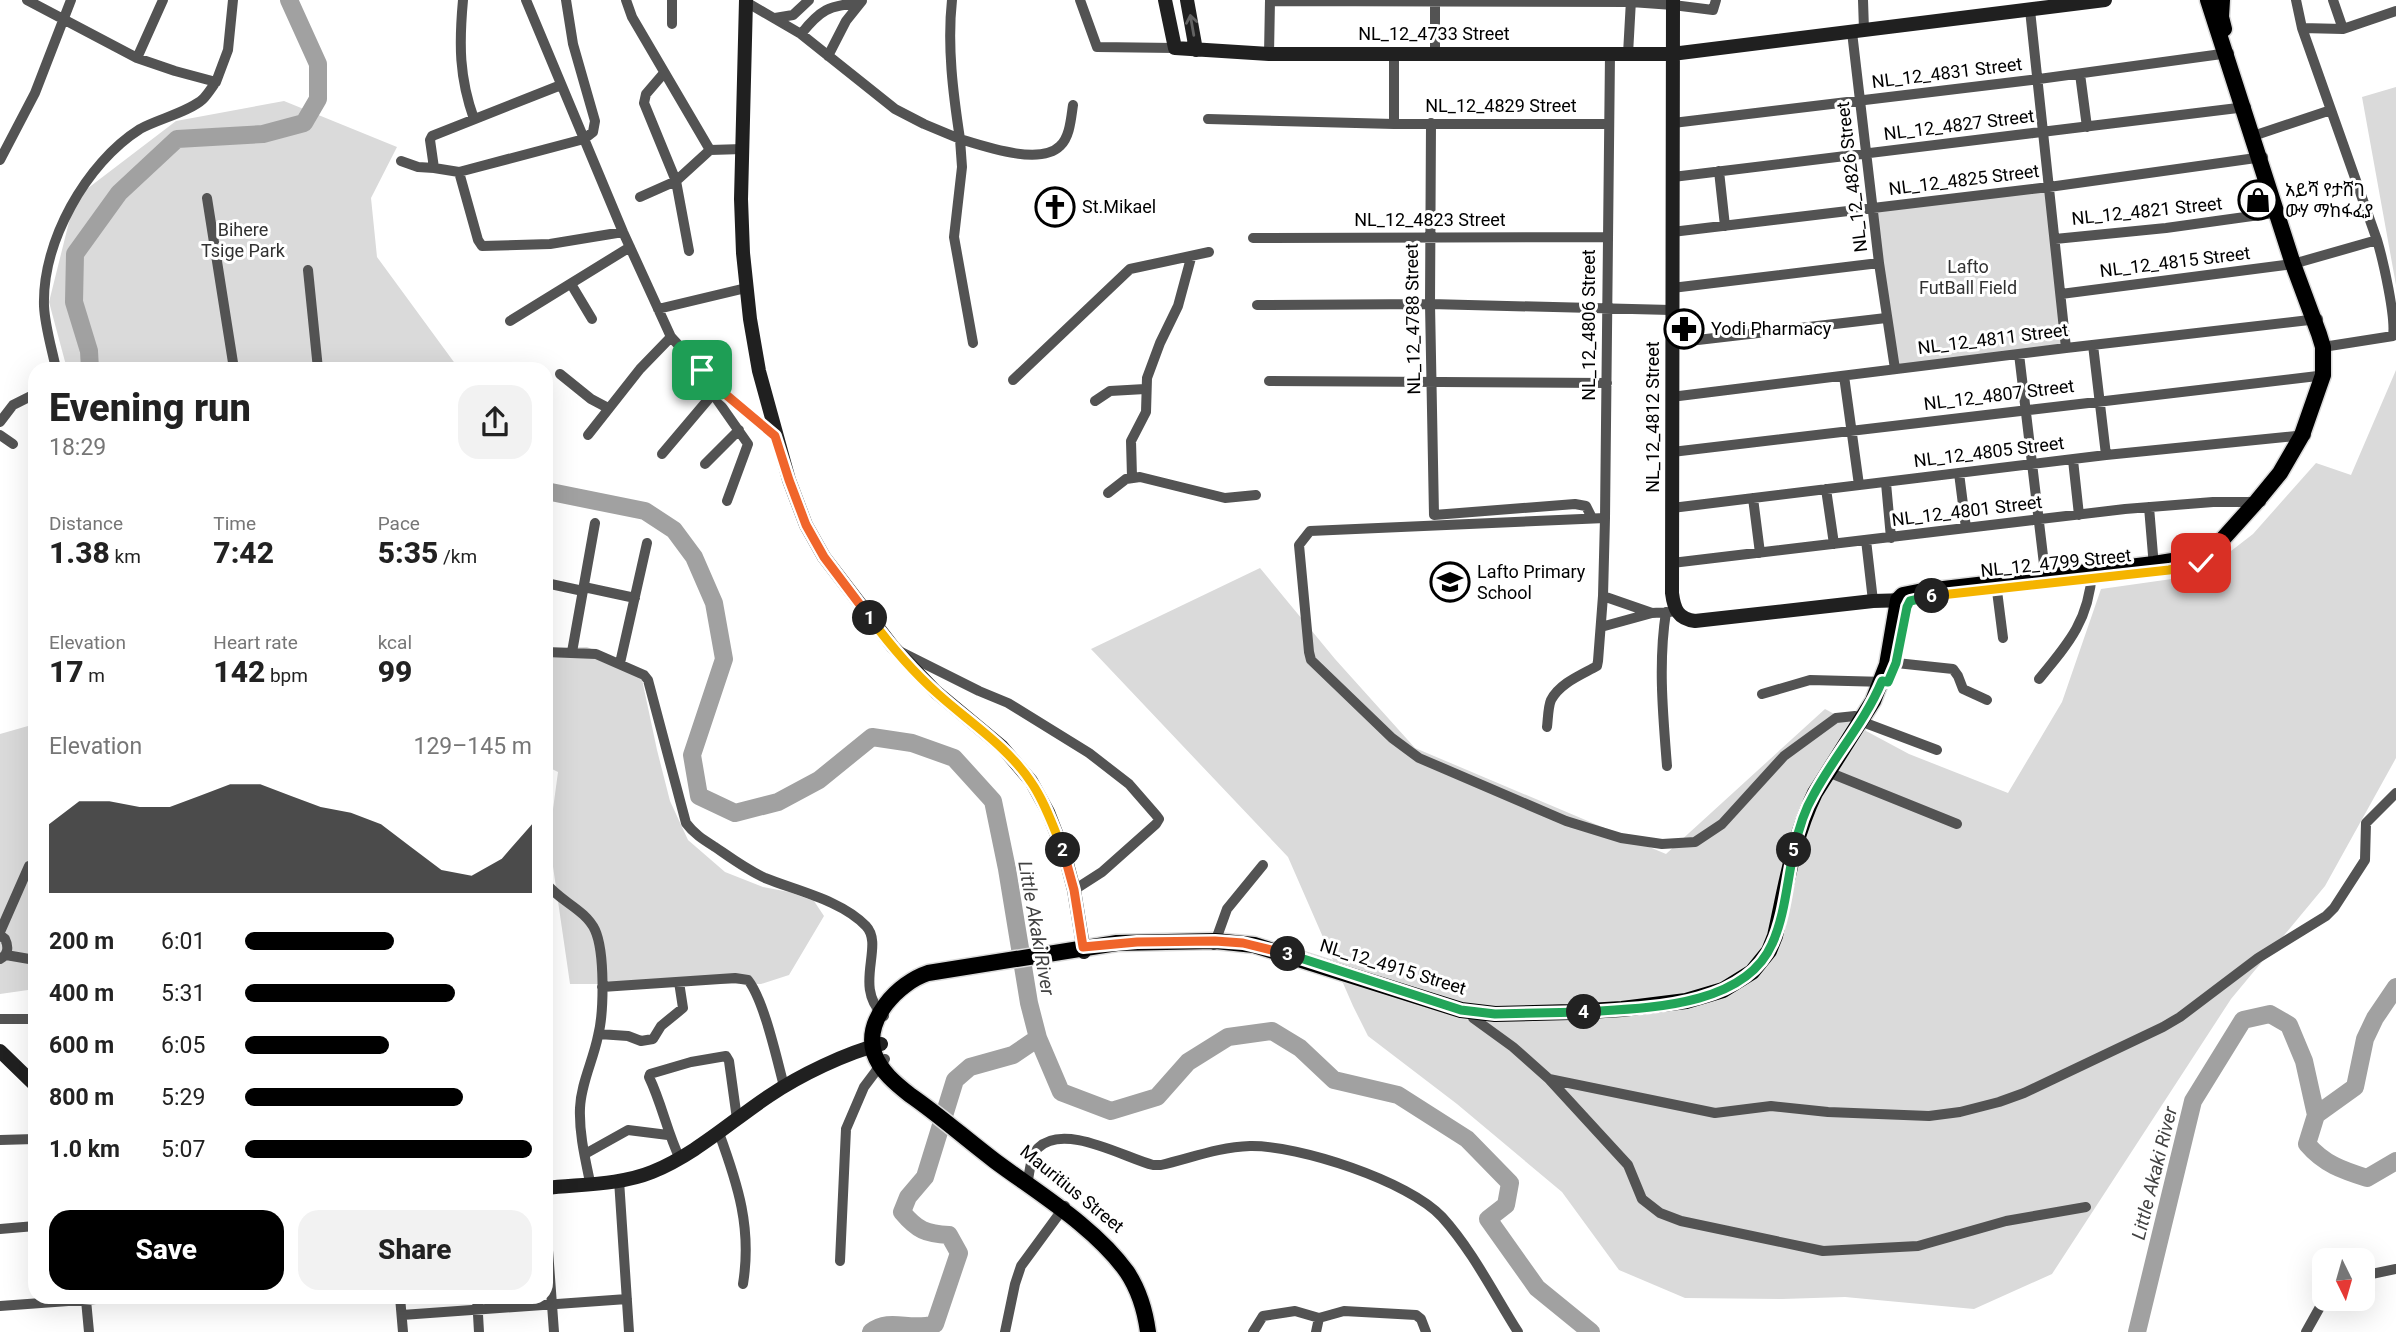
<!DOCTYPE html>
<html lang="en">
<head>
<meta charset="utf-8">
<style>
  :root { --surface:#fff; --page:#f2f2f2; --text:#222; --muted:#767676; --accent:#000 }
  body { margin:0; font-family:Roboto,"Noto Sans Ethiopic",sans-serif; background:var(--page); color:var(--text); height:100vh; display:flex; flex-direction:column; font-size:26px; white-space:nowrap }
  * { box-sizing:border-box; margin:0 }
  p { font-size:23px; color:var(--muted) }
  .icon { flex:none; width:38px; height:38px; fill:none; stroke:currentColor; stroke-width:2; stroke-linecap:round; stroke-linejoin:round }
  .map { position:relative; flex:1; overflow:hidden }
  .details { position:absolute; left:28px; top:362px; width:525px; height:942px; display:flex; flex-direction:column; background:var(--surface); border-radius:21px; box-shadow:0 7px 28px #0002 }
  .details>* { flex:none }
  .needle { width:46px; rotate:175deg }
  .buttons { position:absolute; left:2312px; top:1248px; display:grid; gap:14px }
  .buttons a { display:grid; place-items:center; width:63px; height:63px; border-radius:14px; background:var(--surface); box-shadow:0 7px 28px #0002; font-size:35px }
  .pin { position:absolute; display:grid; place-items:center; width:60px; height:60px; color:#fff; margin:-30px; border-radius:14px; box-shadow:0 4px 10px #0006 }
  .km { position:absolute; width:35px; height:35px; margin:-18px; border-radius:50%; background:#222; color:#fff; font-size:19px; line-height:35px; text-align:center }
  .round { display:grid; place-items:center; flex:none; width:74px; height:74px; border-radius:21px; background:var(--page) }
  .head { display:flex; align-items:center; justify-content:space-between; height:119px; padding:0 21px }
  h1 { font-size:38px; font-weight:800; line-height:52px }
  .metrics { display:grid; grid-template-columns:repeat(3,1fr); gap:10px; height:119px; padding:7px 21px }
  .metrics div { display:grid; align-content:center }
  .metrics b { font-size:30px; font-weight:800 }
  .metrics small { font-size:19px; font-weight:400 }
  .metrics p { font-size:19px }
  .chart { height:196px; padding:14px 21px }
  .chart p { display:flex; justify-content:space-between }
  .chart svg { width:100%; height:126px; margin-top:7px; fill:var(--accent); opacity:.7 }
  .cta { display:flex; gap:14px; margin-top:auto; padding:14px 21px }
  .cta a { flex:1; height:80px; border-radius:21px; background:var(--accent); color:#fff; font-size:28px; font-weight:800; line-height:80px; text-align:center }
  .cta a+a { background:var(--page); color:var(--text) }
  ul { padding:0 21px; list-style:none; font-size:23px }
  li { display:grid; grid-template-columns:112px 84px 1fr; align-items:center; height:52px }
  li i { height:18px; border-radius:9px; background:var(--accent) }
  .map>svg:first-child { display:block }
  .green { fill:#dadada }
  .lines { fill:none; stroke-linecap:round; stroke-linejoin:round }
  .river { stroke:#a1a1a1; stroke-width:18 }
  .primary-casing { stroke:#dbdbdb; stroke-width:19 }
  .street { stroke:#535353; stroke-width:10 }
  .secondary { stroke:#202020; stroke-width:14 }
  .primary { stroke:#000; stroke-width:16 }
  .oneway { stroke:#636363 }
  .split-1-casing { stroke:#fff; stroke-width:14 }
  .split-2-casing { stroke:#fff; stroke-width:14 }
  .split-3-casing { stroke:#fff; stroke-width:14 }
  .split-4-casing { stroke:#fff; stroke-width:14 }
  .split-5-casing { stroke:#fff; stroke-width:14 }
  .split-6-casing { stroke:#fff; stroke-width:14 }
  .split-7-casing { stroke:#fff; stroke-width:14 }
  .split-1 { stroke:#f0652b; stroke-width:9 }
  .split-2 { stroke:#f5b400; stroke-width:9 }
  .split-3 { stroke:#f0652b; stroke-width:9 }
  .split-4 { stroke:#22a559; stroke-width:9 }
  .split-5 { stroke:#22a559; stroke-width:9 }
  .split-6 { stroke:#22a559; stroke-width:9 }
  .split-7 { stroke:#f5b400; stroke-width:9 }
  .labels { text-anchor:middle; stroke-width:6; stroke-linejoin:round; paint-order:stroke }
  .street-label { font-size:18px; fill:#000; stroke:#fff }
  .poi-label { font-size:18px; fill:#000; stroke:#fff; text-anchor:start }
  .park-label { font-size:18px; fill:#313131; stroke:#fff }
  .water-label { font-size:19px; font-style:italic; fill:#424242; stroke:#fff }
</style>
</head>
<body>
<div class="map">
<svg width="2396" height="1332" viewBox="0 0 2396 1332">
  <rect width="100%" height="100%" fill="#fff"/>
  <path class="green" d="M2396,87V285L2362,97Z
    M284,101L397,147L371,198L377,257L459,369H67L49,302L75,198L176,121Z
    M2049,185L2064,348L1896,368L1873,208Z
    M2396,370V758L2325,886L2231,999L2052,1274L1974,1309L1845,1297L1782,1299L1685,1298L1619,1270L1562,1192L1457,1104L1368,1036L1353,1006L1288,857L1091,649L1260,568L1335,659L1415,748L1666,854L1825,709L1909,754L2008,793L2062,702L2101,589L2200,575L2253,534L2316,463L2351,475Z
    M587,647L640,670L657,750L670,801L688,840L725,872L763,887L789,892L814,901L824,916L789,975L761,984H570L549,839L558,772L546,766V648Z
    M35,724V989L0,994V734Z"/>
  <g class="lines">
    <path class="river" d="M90,369L89,351L74,302L75,254L119,193L177,139L263,134L304,123L318,99V64L289,0
      M546,491L645,511L674,530L694,557L714,603L724,659L692,755L699,796L735,813L778,802L819,780L872,737L912,743L954,758L993,801L1007,869L1029,1003L1038,1038L1061,1092L1111,1111L1157,1097L1188,1062L1228,1037L1272,1031L1300,1048L1334,1080L1398,1095L1467,1139L1510,1183L1506,1205L1488,1219L1537,1288L1591,1332
      M2316,1115L2355,1087L2365,1039L2375,1018L2396,987
      M871,1332C891,1317 909,1332 935,1324L959,1253L949,1235C926,1234 917,1230 902,1212L908,1197L925,1177L955,1080L970,1067L1013,1055L1038,1038
      M2137,1332L2193,1101L2243,1020L2270,1014L2289,1025L2304,1061L2316,1115L2307,1144C2324,1164 2342,1170 2367,1178L2396,1161"/>
    <g class="primary-casing">
      <path id="primary" d="M2222,0L2221,17L2224,29
        M1148,1332C1145,1310 1139,1290 1127,1272C1095,1227 1038,1193 995,1161C966,1139 939,1115 910,1095C896,1084 880,1071 874,1053C864,1019 898,983 928,973L1117,943L1215,941L1254,945L1461,1010L1495,1014L1571,1012L1622,1009L1686,1001L1723,990L1752,972L1769,951L1775,936C1786,887 1793,838 1815,793L1873,701L1887,665L1898,600L1903,595L1918,592L2154,564L2191,558L2211,548L2221,541L2257,501L2280,473L2302,435L2323,375V347L2319,334L2293,264L2208,0"/>
    </g>
    <path class="street" d="M27,0L137,58L175,71L216,82L228,50L233,0
      M463,0C459,44 459,77 474,119
      M526,0L623,232L671,337L718,388L775,436
      M626,0L632,17L710,150L743,149
      M1080,0L1097,47L1175,48
      M1435,0V53
      M1863,0L1864,30
      M2296,0L2302,28L2377,240C2383,260 2396,317 2393,336L2323,347
      M2333,0L2343,29L2396,11
      M1270,1L1631,2L1673,5L1713,10L1716,0
      M746,2L801,34L895,109L924,124L960,139C953,93 947,46 952,0
      M2030,10L2066,348
      M775,18L793,15L809,0
      M672,24V0
      M2302,28L2343,29
      M1852,32L1879,263L1895,369
      M801,34C820,10 829,5 860,3
      M1269,54L1270,0
      M1628,54L1631,0
      M828,56L846,21L862,1
      M137,58L163,0
      M664,73L646,94L644,103L676,181L689,251
      M2080,74L2087,127
      M561,85L432,136L430,140L434,168L459,172L584,139L593,132L595,121L573,44L566,0
      M1208,119L1394,124H1608
      M1431,123L1430,304L1434,515L1575,504L1586,506L1592,518
      M1673,123L2039,79L2229,53
      M1394,124V54
      M2253,136L2331,110
      M0,160L35,93L71,0
      M401,161L418,167L434,168
      M1719,171L1725,226
      M459,172L478,240L482,246L550,244L623,232
      M1673,177L2246,107
      M640,197L676,181L710,150
      M207,198L234,369
      M1672,232L2049,187L2263,157
      M1253,238L1607,237
      M2055,239L2166,228L2281,212
      M308,270L318,369
      M571,284L592,319
      M1672,288L1879,263
      M2061,294L2293,264L2377,240
      M1257,305L1430,304L1671,310
      M658,309L746,288
      M510,321L630,247
      M973,343L954,237L962,167L960,139C983,146 1040,166 1060,146C1070,137 1071,118 1073,105
      M1672,343L1886,318
      M2093,345L2106,455
      M2019,354L2046,581
      M56,369C52,349 45,327 44,306C42,242 86,163 140,129C158,119 189,112 203,99C208,94 212,87 216,82
      M560,374L591,399L608,408
      M1844,376L1859,485
      M1013,380L1130,269L1209,252
      M1269,381L1607,383
      M713,394L748,444L727,501
      M1671,397L2066,348L2318,319
      M1095,401L1110,391L1145,389
      M0,422L13,405L35,394
      M0,435L13,444
      M588,435L640,369L671,337
      M1672,452L2326,375
      M662,454L717,389
      M2073,460L2079,515
      M705,464L739,430
      M1959,473L1966,528
      M1132,477L1131,441L1146,412L1147,378L1160,343L1178,306L1191,258
      M1886,483L1891,538
      M1826,489L1834,544
      M1108,493L1126,479L1140,477L1225,498L1256,495
      M1753,498L1760,553
      M2149,507L2154,567
      M1672,508L2106,455L2306,435
      M1605,518L1310,531L1299,545L1309,652L1311,660L1392,738L1419,758L1566,821L1621,838L1662,844L1695,842L1722,824L1784,756L1836,718L1855,716L1868,724L1937,750
      M1866,540L1873,601
      M1672,563L2125,509L2213,502H2261
      M546,583L583,591
      M1996,583L2003,638
      M584,587L635,598
      M1603,596L1652,613L1670,612
      M1666,612C1658,663 1663,715 1667,766
      M1601,627L1652,613
      M546,652L596,654L644,675L648,680L686,823C694,834 704,840 715,847C731,858 747,870 765,878C797,891 841,900 866,926C885,946 852,987 884,1016
      M572,652L595,523
      M901,652L979,691L1008,703L1089,753L1129,784L1156,815L1159,819L1156,824L1102,872L1074,890
      M1887,662L1953,669L1958,676L1963,689L1987,700
      M620,663L647,543
      M2039,679C2069,643 2089,620 2092,572
      M1762,694L1810,680L1886,682
      M1547,727C1548,719 1548,707 1551,700C1560,683 1581,675 1597,666L1598,661L1603,596L1605,518L1610,54
      M1833,774L1957,824
      M546,883C559,901 585,909 595,930C605,952 604,1013 598,1036C593,1061 581,1083 580,1108C579,1133 585,1158 590,1182
      M0,932L29,866
      M0,935L5,939C9,947 8,955 0,959
      M1214,945L1227,909L1263,865
      M6,955L35,960
      M602,987L735,978L748,980C764,1000 777,1060 784,1086
      M1473,1018L1513,1047L1549,1079L1628,1165L1642,1199L1660,1213L1681,1221L1823,1251L1918,1246L2006,1221L2086,1207
      M0,1019H35
      M599,1034L628,1036L641,1041L653,1039L661,1026L683,1008L679,982
      M1549,1079L1715,1113L1771,1106L1828,1112L1929,1116L1960,1112L1999,1102L2024,1093L2163,1027L2180,1017L2258,958L2326,916L2334,908L2365,860L2366,823L2396,793
      M719,1133C738,1185 752,1228 743,1284
      M0,1140L35,1139
      M585,1154L628,1130L668,1135
      M680,1159C667,1132 662,1104 649,1077L650,1074L691,1062L726,1056L729,1061L737,1119
      M619,1180L629,1332
      M1027,1184C1030,1173 1030,1156 1038,1148C1064,1122 1125,1158 1153,1165H1161C1191,1158 1219,1147 1250,1146C1298,1145 1409,1181 1442,1217C1472,1250 1494,1294 1518,1332
      M546,1223L554,1332
      M0,1229L35,1226
      M840,1261L846,1129L864,1087L885,1059
      M2362,1276L2396,1269
      M400,1297L403,1332
      M477,1297L479,1332
      M86,1300L89,1332
      M0,1306L123,1297
      M402,1315L627,1299
      M1005,1332L1015,1284L1021,1266L1065,1206
      M1253,1332L1263,1316L1295,1311L1319,1318L1344,1311L1416,1315L1421,1319L1426,1332
      M1316,1332L1319,1318
      M2306,1332L2325,1298"/>
    <path class="secondary" d="M746,0L741,199L743,253L750,319L759,371L789,480L806,525L824,557L893,647L936,692L1002,747L1031,781L1048,812L1065,856L1074,890L1084,952
      M1165,0L1175,48L1269,54H1672L2105,0
      M1187,0L1196,50
      M1673,0L1672,593C1674,609 1678,619 1695,621L1873,601L1908,600
      M0,1051L35,1085
      M546,1188C580,1184 620,1185 652,1172C696,1154 730,1122 769,1096C800,1075 846,1053 881,1044"/>
    <use href="#primary" class="primary"/>
  </g>
  <defs><path id="oneway-shaft" d="M-6 0H5M1.5-3L5.5 0L1.5 3" fill="none" stroke-width="1.6" stroke-linecap="round" stroke-linejoin="round" transform="scale(1.75)"/></defs>
  <use class="oneway" href="#oneway-shaft" transform="translate(1192 25) rotate(-100)"/>
  <g class="lines">
    <g class="split-1-casing">
      <path id="split-1" d="M702,370L718,388L775,436L789,480L806,525L824,557L870,618"/>
    </g>
    <g class="split-2-casing">
      <path id="split-2" d="M870,618C890,645 912,671 938,694C969,722 1007,746 1031,782C1045,802 1053,827 1063,850"/>
    </g>
    <g class="split-3-casing">
      <path id="split-3" d="M1063,850L1074,890L1083,947L1137,942L1215,941L1243,943L1288,954"/>
    </g>
    <g class="split-4-casing">
      <path id="split-4" d="M1288,954L1461,1010L1495,1014L1584,1012"/>
    </g>
    <g class="split-5-casing">
      <path id="split-5" d="M1584,1012C1643,1008 1744,1008 1772,944C1785,916 1787,881 1794,850"/>
    </g>
    <g class="split-6-casing">
      <path id="split-6" d="M1794,850C1798,831 1804,811 1814,794C1835,755 1865,722 1882,681L1888,682L1896,663L1907,607L1910,601L1932,596"/>
    </g>
    <g class="split-7-casing">
      <path id="split-7" d="M1932,596L2169,570L2201,563"/>
    </g>
    <use href="#split-1" class="split-1"/>
    <use href="#split-2" class="split-2"/>
    <use href="#split-3" class="split-3"/>
    <use href="#split-4" class="split-4"/>
    <use href="#split-5" class="split-5"/>
    <use href="#split-6" class="split-6"/>
    <use href="#split-7" class="split-7"/>
  </g>
  <defs>
    <g id="shop-ring" transform="scale(2.0125)"><circle r="9.5" fill="#fff" stroke="#000" stroke-width="1.5"/><path d="M-5-2.5h2.3a2.7 3.5 0 0 1 5.4 0H5L5.5 6h-11ZM-1.5-2.5h3a1.5 2.3 0 0 0-3 0Z" fill="#000"/></g>
    <g id="church-ring" transform="scale(2.0125)"><circle r="9.5" fill="#fff" stroke="#000" stroke-width="1.5"/><path d="M-1.2-6h2.4v3.5h3.3v2.4h-3.3V6h-2.4V-.1h-3.3v-2.4h3.3Z" fill="#000"/></g>
    <g id="pharmacy-ring" transform="scale(2.0125)"><circle r="9.5" fill="#fff" stroke="#000" stroke-width="1.5"/><path d="M-2-6h4v4h4v4h-4v4h-4v-4h-4v-4h4Z" fill="#000"/></g>
    <g id="school-ring" transform="scale(2.0125)"><circle r="9.5" fill="#fff" stroke="#000" stroke-width="1.5"/><path d="M0-5L7-2L0 1L-7-2ZM-4 1L0 2.5L4 1V4Q0 6-4 4Z" fill="#000"/></g>
  </defs>
  <g fill-rule="evenodd">
    <use href="#shop-ring" x="2258" y="200"/>
    <use href="#church-ring" x="1055" y="207"/>
    <use href="#pharmacy-ring" x="1684" y="329"/>
    <use href="#school-ring" x="1450" y="582"/>
  </g>
  <g class="labels">
    <g class="street-label">
      <text x="1434" y="40">NL_12_4733 Street</text>
      <text transform="translate(1947 73) rotate(-7)" y="6">NL_12_4831 Street</text>
      <text x="1501" y="112">NL_12_4829 Street</text>
      <text transform="translate(1959 125) rotate(-7)" y="6">NL_12_4827 Street</text>
      <text transform="translate(1852 177) rotate(-97)" y="6">NL_12_4826 Street</text>
      <text transform="translate(1964 180) rotate(-7)" y="6">NL_12_4825 Street</text>
      <text transform="translate(2147 211) rotate(-6)" y="6">NL_12_4821 Street</text>
      <text x="1430" y="226">NL_12_4823 Street</text>
      <text transform="translate(2175 262) rotate(-7)" y="6">NL_12_4815 Street</text>
      <text transform="translate(1413 319) rotate(-91)" y="6">NL_12_4788 Street</text>
      <text transform="translate(1589 325) rotate(-90)" y="6">NL_12_4806 Street</text>
      <text transform="translate(1993 339) rotate(-7)" y="6">NL_12_4811 Street</text>
      <text transform="translate(1999 395) rotate(-7)" y="6">NL_12_4807 Street</text>
      <text transform="translate(1653 417) rotate(-90)" y="6">NL_12_4812 Street</text>
      <text transform="translate(1989 452) rotate(-7)" y="6">NL_12_4805 Street</text>
      <text transform="translate(1967 511) rotate(-7)" y="6">NL_12_4801 Street</text>
      <text transform="translate(2056 563) rotate(-6)" y="6">NL_12_4799 Street</text>
      <text transform="translate(1393 967) rotate(17)" y="6">NL_12_4915 Street</text>
      <text transform="translate(1072 1189) rotate(39)" y="6">Mauritius Street</text>
    </g>
    <g class="poi-label">
      <text x="2285" y="196">አይሻ የታሸገ<tspan x="2285" dy="21">ውሃ ማከፋፈያ</tspan></text>
      <text x="1082" y="213">St.Mikael</text>
      <text x="1711" y="335">Yodi Pharmacy</text>
      <text x="1477" y="578">Lafto Primary<tspan x="1477" dy="21">School</tspan></text>
    </g>
    <g class="park-label">
      <text x="243" y="236">Bihere<tspan x="243" dy="21">Tsige Park</tspan></text>
      <text x="1968" y="273">Lafto<tspan x="1968" dy="21">FutBall Field</tspan></text>
    </g>
    <g class="water-label">
      <text transform="translate(1037 928) rotate(80)" y="7">Little Akaki River</text>
      <text transform="translate(2154 1173) rotate(-76)" y="7">Little Akaki River</text>
    </g>
  </g>
</svg>
<div class="buttons">
<a><svg class="needle" viewBox="-14 -14 28 28"><path d="M0-13l5 13h-10z" fill="#e53935"/><path d="M0 13l5-13h-10z" fill="#767676"/></svg></a>
</div>
<div class="pin" style="left:702px;top:370px;background:#1e9e55"><svg class="icon" aria-label="arrive" viewBox="0 0 24 24"><path d="M6 21V4h12l-3 4 3 4H6"/></svg></div>
<div class="pin" style="left:2201px;top:563px;background:#d93025"><svg class="icon" aria-label="check" viewBox="0 0 24 24"><path d="M5 12l5 5 9-10"/></svg></div>
<b class="km" style="left:870px;top:618px">1</b>
<b class="km" style="left:1063px;top:850px">2</b>
<b class="km" style="left:1288px;top:954px">3</b>
<b class="km" style="left:1584px;top:1012px">4</b>
<b class="km" style="left:1794px;top:850px">5</b>
<b class="km" style="left:1932px;top:596px">6</b>
<section class="details">
<div class="head"><div><h1>Evening run</h1><p>18:29</p></div><a class="round"><svg class="icon" aria-label="share" viewBox="0 0 24 24"><path d="M12 15V3M7 8l5-5 5 5M5 13v7h14v-7"/></svg></a></div>
<div class="metrics">
<div><p>Distance</p><b>1.38<small> km</small></b></div>
<div><p>Time</p><b>7:42</b></div>
<div><p>Pace</p><b>5:35<small> /km</small></b></div>
</div>
<div class="metrics">
<div><p>Elevation</p><b>17<small> m</small></b></div>
<div><p>Heart rate</p><b>142<small> bpm</small></b></div>
<div><p>kcal</p><b>99</b></div>
</div>
<div class="chart"><p><span>Elevation</span>129–145 m</p>
<svg viewBox="0 0 160 44" preserveAspectRatio="none"><path d="M0 44V20L10 12L20 12L30 14L40 14L50 10L60 6L70 6L80 10L90 14L100 16L110 20L120 28L130 36L140 38L150 32L160 20V44z"/></svg>
</div>
<ul>
<li><b>200 m</b>6:01<i style="width:52%"></i></li>
<li><b>400 m</b>5:31<i style="width:73%"></i></li>
<li><b>600 m</b>6:05<i style="width:50%"></i></li>
<li><b>800 m</b>5:29<i style="width:76%"></i></li>
<li><b>1.0 km</b>5:07<i style="width:100%"></i></li>
</ul>
<div class="cta"><a>Save</a><a>Share</a></div>
</section>
</div>
</body>
</html>
